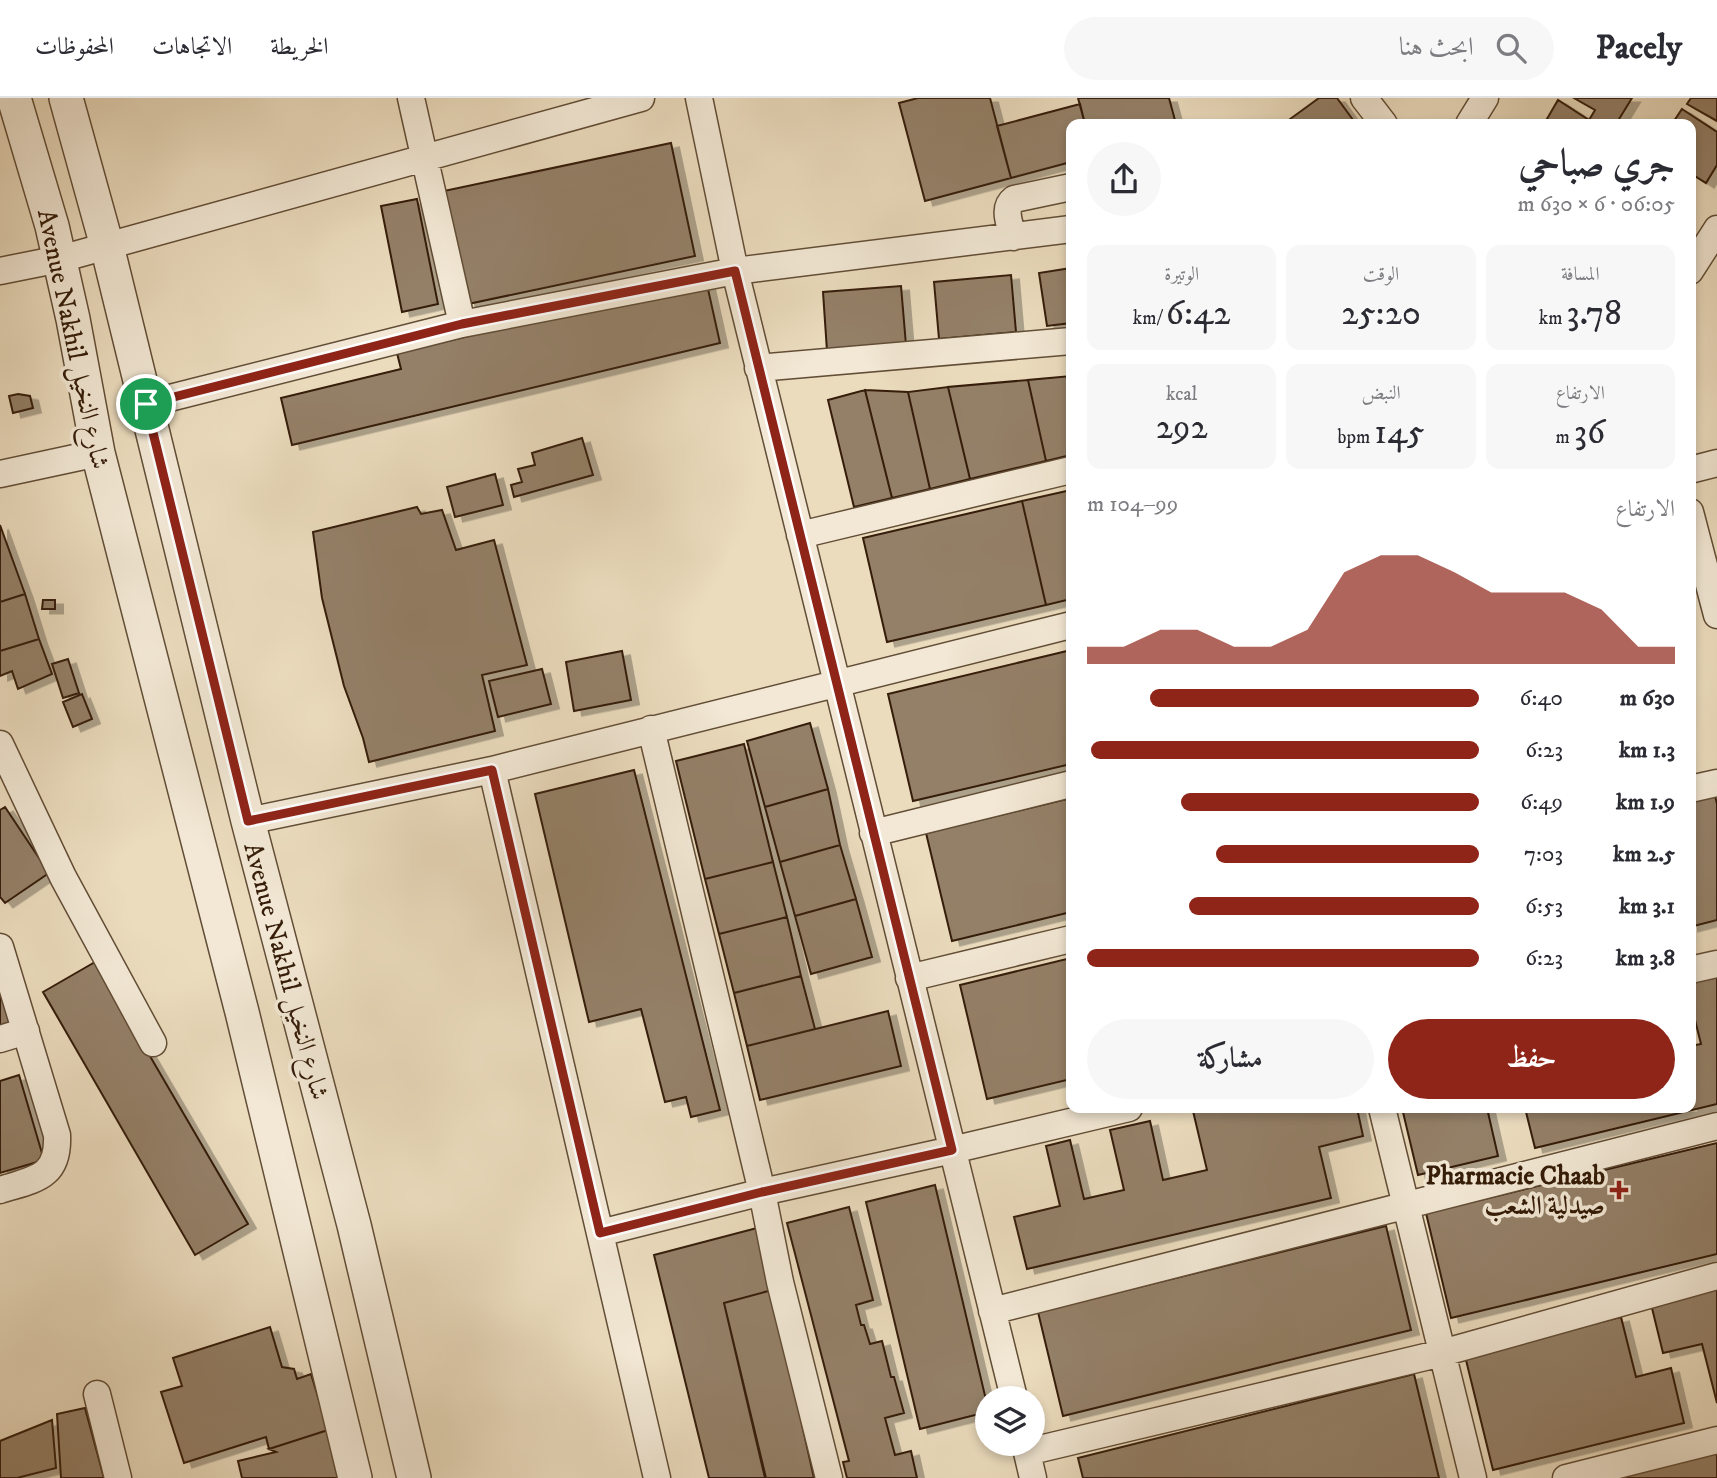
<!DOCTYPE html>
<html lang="ar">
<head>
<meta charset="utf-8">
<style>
  :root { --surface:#fff; --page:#f7f7f7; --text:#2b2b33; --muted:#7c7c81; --line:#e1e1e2; --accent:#8f2418 }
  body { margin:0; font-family:"IM FELL DW Pica",Amiri,serif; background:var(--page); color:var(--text); direction:rtl; height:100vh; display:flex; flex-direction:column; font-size:26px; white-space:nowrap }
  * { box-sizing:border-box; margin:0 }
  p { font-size:23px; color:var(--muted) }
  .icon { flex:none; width:38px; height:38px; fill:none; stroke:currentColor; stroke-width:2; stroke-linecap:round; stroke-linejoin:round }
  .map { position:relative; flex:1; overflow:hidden; direction:ltr }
  .sheet { position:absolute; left:1066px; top:21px; width:630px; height:994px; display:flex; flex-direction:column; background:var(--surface); border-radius:14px; box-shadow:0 4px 10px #0003; direction:rtl }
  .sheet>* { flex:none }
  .fabs { position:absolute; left:975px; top:1288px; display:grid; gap:14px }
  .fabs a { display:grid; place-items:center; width:70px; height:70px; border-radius:50%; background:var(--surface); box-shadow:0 4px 10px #0003; font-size:35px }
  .pin { position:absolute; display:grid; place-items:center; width:60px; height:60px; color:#fff; margin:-30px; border:4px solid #fff; border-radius:50%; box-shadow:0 2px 7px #0007 }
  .round { display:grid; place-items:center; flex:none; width:74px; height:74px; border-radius:37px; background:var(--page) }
  .summary { display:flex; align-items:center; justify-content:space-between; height:119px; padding:0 21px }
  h1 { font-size:38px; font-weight:600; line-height:52px }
  .stats { display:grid; grid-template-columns:repeat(3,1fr); gap:10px; height:119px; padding:7px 21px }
  .stats div { display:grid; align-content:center; border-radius:14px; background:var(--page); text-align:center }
  .stats b { font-size:35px; font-weight:600 }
  .stats small { font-size:19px; font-weight:400 }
  .stats p { font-size:19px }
  .chart { height:196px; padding:14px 21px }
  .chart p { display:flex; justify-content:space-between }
  .chart svg { width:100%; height:126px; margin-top:7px; fill:var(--accent); opacity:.7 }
  .primary-button { display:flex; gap:14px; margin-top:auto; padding:14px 21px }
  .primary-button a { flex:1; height:80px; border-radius:42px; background:var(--accent); color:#fff; font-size:28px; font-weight:600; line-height:80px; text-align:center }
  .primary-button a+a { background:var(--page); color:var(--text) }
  ul { padding:0 21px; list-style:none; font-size:23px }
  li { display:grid; grid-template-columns:112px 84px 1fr; align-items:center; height:52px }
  li i { height:18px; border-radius:9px; background:var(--accent) }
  header { display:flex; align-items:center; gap:42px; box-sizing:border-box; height:98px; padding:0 35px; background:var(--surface); border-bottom:2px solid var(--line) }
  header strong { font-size:33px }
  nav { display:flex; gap:38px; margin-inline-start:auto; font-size:24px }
  .search { width:490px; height:63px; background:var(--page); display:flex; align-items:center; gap:18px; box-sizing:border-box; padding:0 24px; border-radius:38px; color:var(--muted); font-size:26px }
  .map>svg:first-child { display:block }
  .building { fill:#948067; stroke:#351d09; stroke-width:2; filter:url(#shadow) }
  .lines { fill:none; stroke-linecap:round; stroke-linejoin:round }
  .minor-casing { stroke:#624d36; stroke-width:29 }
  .tertiary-casing { stroke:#624d36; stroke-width:36 }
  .minor { stroke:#f2e8d5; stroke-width:26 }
  .tertiary { stroke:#f2e8d5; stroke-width:33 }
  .route-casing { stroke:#fff; stroke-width:14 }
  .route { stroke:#8f2418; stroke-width:9 }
  .poi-dot { fill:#8f2418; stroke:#f2e8d5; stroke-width:2.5 }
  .labels { text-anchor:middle; stroke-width:7; stroke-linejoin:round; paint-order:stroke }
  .street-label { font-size:26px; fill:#351d09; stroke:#f2e8d5 }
  .poi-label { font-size:26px; font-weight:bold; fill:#351d09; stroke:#f2e8d5; text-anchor:end }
</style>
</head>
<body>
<header>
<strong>Pacely</strong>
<div class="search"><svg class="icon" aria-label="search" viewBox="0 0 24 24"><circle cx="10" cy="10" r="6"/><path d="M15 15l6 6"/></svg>ابحث هنا</div>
<nav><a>الخريطة</a><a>الاتجاهات</a><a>المحفوظات</a></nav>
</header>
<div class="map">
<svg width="1717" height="1380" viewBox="0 0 1717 1380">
  <defs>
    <filter id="shadow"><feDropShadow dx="8" dy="4.5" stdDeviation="0" flood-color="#0004"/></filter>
  </defs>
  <rect width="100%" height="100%" fill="#ebdcbe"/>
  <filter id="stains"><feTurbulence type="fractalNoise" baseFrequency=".00286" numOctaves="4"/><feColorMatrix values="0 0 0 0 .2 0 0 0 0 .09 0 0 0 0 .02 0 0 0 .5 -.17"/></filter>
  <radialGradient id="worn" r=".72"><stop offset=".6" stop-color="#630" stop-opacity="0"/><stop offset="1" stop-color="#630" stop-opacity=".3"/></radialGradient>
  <path class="building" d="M918,0H990L1011,80L925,103L899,5Z
    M1078,0H1169L1176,26H1085Z
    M1319,0H1337L1356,26H1288L1286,24Z
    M1574,0H1632L1616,26H1544L1558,2L1589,22L1595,12Z
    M1691,0H1717V23L1687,6Z
    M1080,6L1085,26H1071V64L1011,80L997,28Z
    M1682,11L1717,34V67L1706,85L1690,75V26H1672Z
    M671,45L695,158L468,206L444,93Z
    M417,101L438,206L402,214L381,108Z
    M1071,170V225L1047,228L1039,175Z
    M1011,177L1016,234L939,241L934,184Z
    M706,182L720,245L292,347L281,300L401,271L397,255Z
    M901,188L906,247L827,253L823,194Z
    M1071,278V357L1046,363L1028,282Z
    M1028,282L1046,363L970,381L948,289Z
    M948,289L970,381L930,391L908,294Z
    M865,292L908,294L930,391L892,400Z
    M865,292L892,400L854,409L828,302Z
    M18,296L30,298L33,310L13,315L9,298Z
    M582,340L593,377L514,399L511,387L522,384L518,371L535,367L532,355Z
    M495,376L503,407L455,419L447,389Z
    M1071,392V501L1046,507L1022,403Z
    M1022,403L1046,507L887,544L863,440Z
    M417,409L421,416L442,412L456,452L494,442L527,567L482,577L495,633L369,664L363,640L344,588L322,500L313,434Z
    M0,427L25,496L0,504Z
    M25,496L39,541L0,553V504Z
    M43,502H55V511H42Z
    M39,541L52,576L18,591L12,573L0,578V553Z
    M1071,552V666L913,703L888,596Z
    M622,553L631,602L574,613L566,564Z
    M68,561L79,595L63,600L52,566Z
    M542,571L551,606L498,619L489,583Z
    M82,596L92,621L73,629L63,604Z
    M810,625L828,691L765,709L747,643Z
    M744,646L773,764L705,781L676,663Z
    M634,672L720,1012L691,1019L686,999L665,1004L641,911L589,924L535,696Z
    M828,691L840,747L780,764L765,709Z
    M1715,697L1717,706V822L1690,829V703Z
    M1071,700V814L952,843L926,735Z
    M5,709L49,775L5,805L0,799V712Z
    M840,747L856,801L795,818L780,764Z
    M773,764L787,819L719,836L705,781Z
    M856,801L872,859L811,876L795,818Z
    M787,819L801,878L734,895L719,836Z
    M1071,860V981L987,1001L960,887Z
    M95,864L248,1126L195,1157L43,894Z
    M801,878L815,931L747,948L734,895Z
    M1717,879V1006L1535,1050L1525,1010H1690V948L1701,946L1690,902V885Z
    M0,882L13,930L0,933Z
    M888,913L901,968L760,1002L747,948Z
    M19,977L44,1062L0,1075V983Z
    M1207,1010H1357L1363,1038L1319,1049L1331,1100L1027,1171L1014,1119L1060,1108L1046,1048L1070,1042L1084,1101L1124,1092L1110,1032L1150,1023L1163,1082L1207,1072L1193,1013Z
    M1402,1010H1487L1498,1058L1418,1077Z
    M1717,1045V1156L1451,1220L1426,1115Z
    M935,1087L987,1306V1314L920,1331L866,1104Z
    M849,1109L873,1202L856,1207L861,1227H864L870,1246L882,1243L891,1279H894L904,1315L885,1320L895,1357L911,1353L917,1380H847L843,1364L849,1363L787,1125Z
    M1386,1128L1411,1232L1063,1318L1038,1214Z
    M757,1130L772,1192L724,1205L765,1380H709L654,1157Z
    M1717,1190V1305L1702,1246L1663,1255L1651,1206Z
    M772,1192L814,1380H766L724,1205Z
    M1621,1219L1636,1279L1671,1270L1684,1325L1493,1372L1465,1258Z
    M270,1229L282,1269L294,1271L297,1281L311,1276L328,1332L269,1351L266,1339L184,1365L161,1294L182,1288L173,1260Z
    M1414,1276L1439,1380H1083L1078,1360Z
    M85,1310L104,1380H61L57,1316Z
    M52,1322L56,1370L17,1380H0V1343Z
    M328,1332L338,1380H242L238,1363L276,1354L269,1351Z
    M1717,1354V1380H1611Z"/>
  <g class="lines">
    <g class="minor-casing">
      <path id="minor" d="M411,0L462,226
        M699,0L735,173L1014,1300
        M1364,0L1384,26
        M1469,26L1485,0
        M1013,139C1010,126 1002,110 1014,101L1071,89
        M0,173L60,161L641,0
        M1690,173L1717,131
        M758,270L1071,243
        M146,306L462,226L735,173L1071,131
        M1690,372L1717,365
        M0,376L98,355
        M1690,414L1717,517
        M800,437L1071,372
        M651,631L762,1094L780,1184L829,1380
        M0,646L63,779L153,945
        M492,672L657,1380
        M1690,691L1717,685
        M248,723L492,672L1071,527
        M873,735L1071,686
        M0,849L57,1037C59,1080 35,1081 0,1092
        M1690,872L1717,866
        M909,880L1071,841
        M0,941L26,933
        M1382,1010L1473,1380
        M600,1135L762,1094L952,1052L1129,1010
        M992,1213L1717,1028
        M97,1296L118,1380
        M1025,1346L1033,1380
        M1027,1354L1442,1255L1717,1178
        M1566,1380L1717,1342"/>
    </g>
    <g class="tertiary-casing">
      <path id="tertiary" d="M14,0L52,128L73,221L98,355L242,914L355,1380
        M66,0L107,148L248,723L354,1127L414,1380"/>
    </g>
    <use href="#minor" class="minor"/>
    <use href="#tertiary" class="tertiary"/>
  </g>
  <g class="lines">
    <g class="route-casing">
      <path id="route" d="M735,173L952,1052L762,1094L600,1135L492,672L248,723L146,306L462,226Z"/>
    </g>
    <use href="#route" class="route"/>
  </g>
  <path class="poi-dot" d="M1615.5 1081.5h7v7h7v7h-7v7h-7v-7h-7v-7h7z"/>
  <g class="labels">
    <g class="street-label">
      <text transform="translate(74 241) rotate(78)" y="9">Avenue Nakhil شارع النخيل</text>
      <text transform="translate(287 873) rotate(75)" y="9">Avenue Nakhil شارع النخيل</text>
    </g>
    <g class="poi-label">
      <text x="1605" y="1086">Pharmacie Chaab<tspan x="1605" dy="30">صيدلية الشعب</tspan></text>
    </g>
  </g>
  <rect width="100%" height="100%" filter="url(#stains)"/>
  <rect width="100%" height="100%" fill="url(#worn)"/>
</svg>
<div class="fabs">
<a><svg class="icon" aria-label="layers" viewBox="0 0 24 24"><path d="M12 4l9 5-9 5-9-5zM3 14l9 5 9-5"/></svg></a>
</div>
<div class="pin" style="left:146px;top:306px;background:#1e9e55"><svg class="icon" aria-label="arrive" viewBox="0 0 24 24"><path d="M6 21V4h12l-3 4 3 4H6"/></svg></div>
<section class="sheet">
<div class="summary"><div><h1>جري صباحي</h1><p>06:05 · 6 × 630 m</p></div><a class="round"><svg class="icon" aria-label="share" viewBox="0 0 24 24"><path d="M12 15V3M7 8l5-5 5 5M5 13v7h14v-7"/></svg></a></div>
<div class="stats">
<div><p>المسافة</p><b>3.78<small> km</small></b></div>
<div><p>الوقت</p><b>25:20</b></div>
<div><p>الوتيرة</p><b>6:42<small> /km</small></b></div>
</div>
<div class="stats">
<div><p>الارتفاع</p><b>36<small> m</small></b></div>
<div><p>النبض</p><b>145<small> bpm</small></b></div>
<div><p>kcal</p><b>292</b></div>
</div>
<div class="chart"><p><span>الارتفاع</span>99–104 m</p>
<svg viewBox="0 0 160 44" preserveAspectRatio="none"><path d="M0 44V38L10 38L20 32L30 32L40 38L50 38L60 32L70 12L80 6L90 6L100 12L110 19L120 19L130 19L140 25L150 38L160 38V44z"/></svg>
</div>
<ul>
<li><b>630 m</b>6:40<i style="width:84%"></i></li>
<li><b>1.3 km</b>6:23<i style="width:99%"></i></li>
<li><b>1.9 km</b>6:49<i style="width:76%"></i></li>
<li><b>2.5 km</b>7:03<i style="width:67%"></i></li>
<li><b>3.1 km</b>6:53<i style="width:74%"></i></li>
<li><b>3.8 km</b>6:23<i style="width:100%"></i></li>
</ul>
<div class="primary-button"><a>حفظ</a><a>مشاركة</a></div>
</section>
</div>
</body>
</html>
